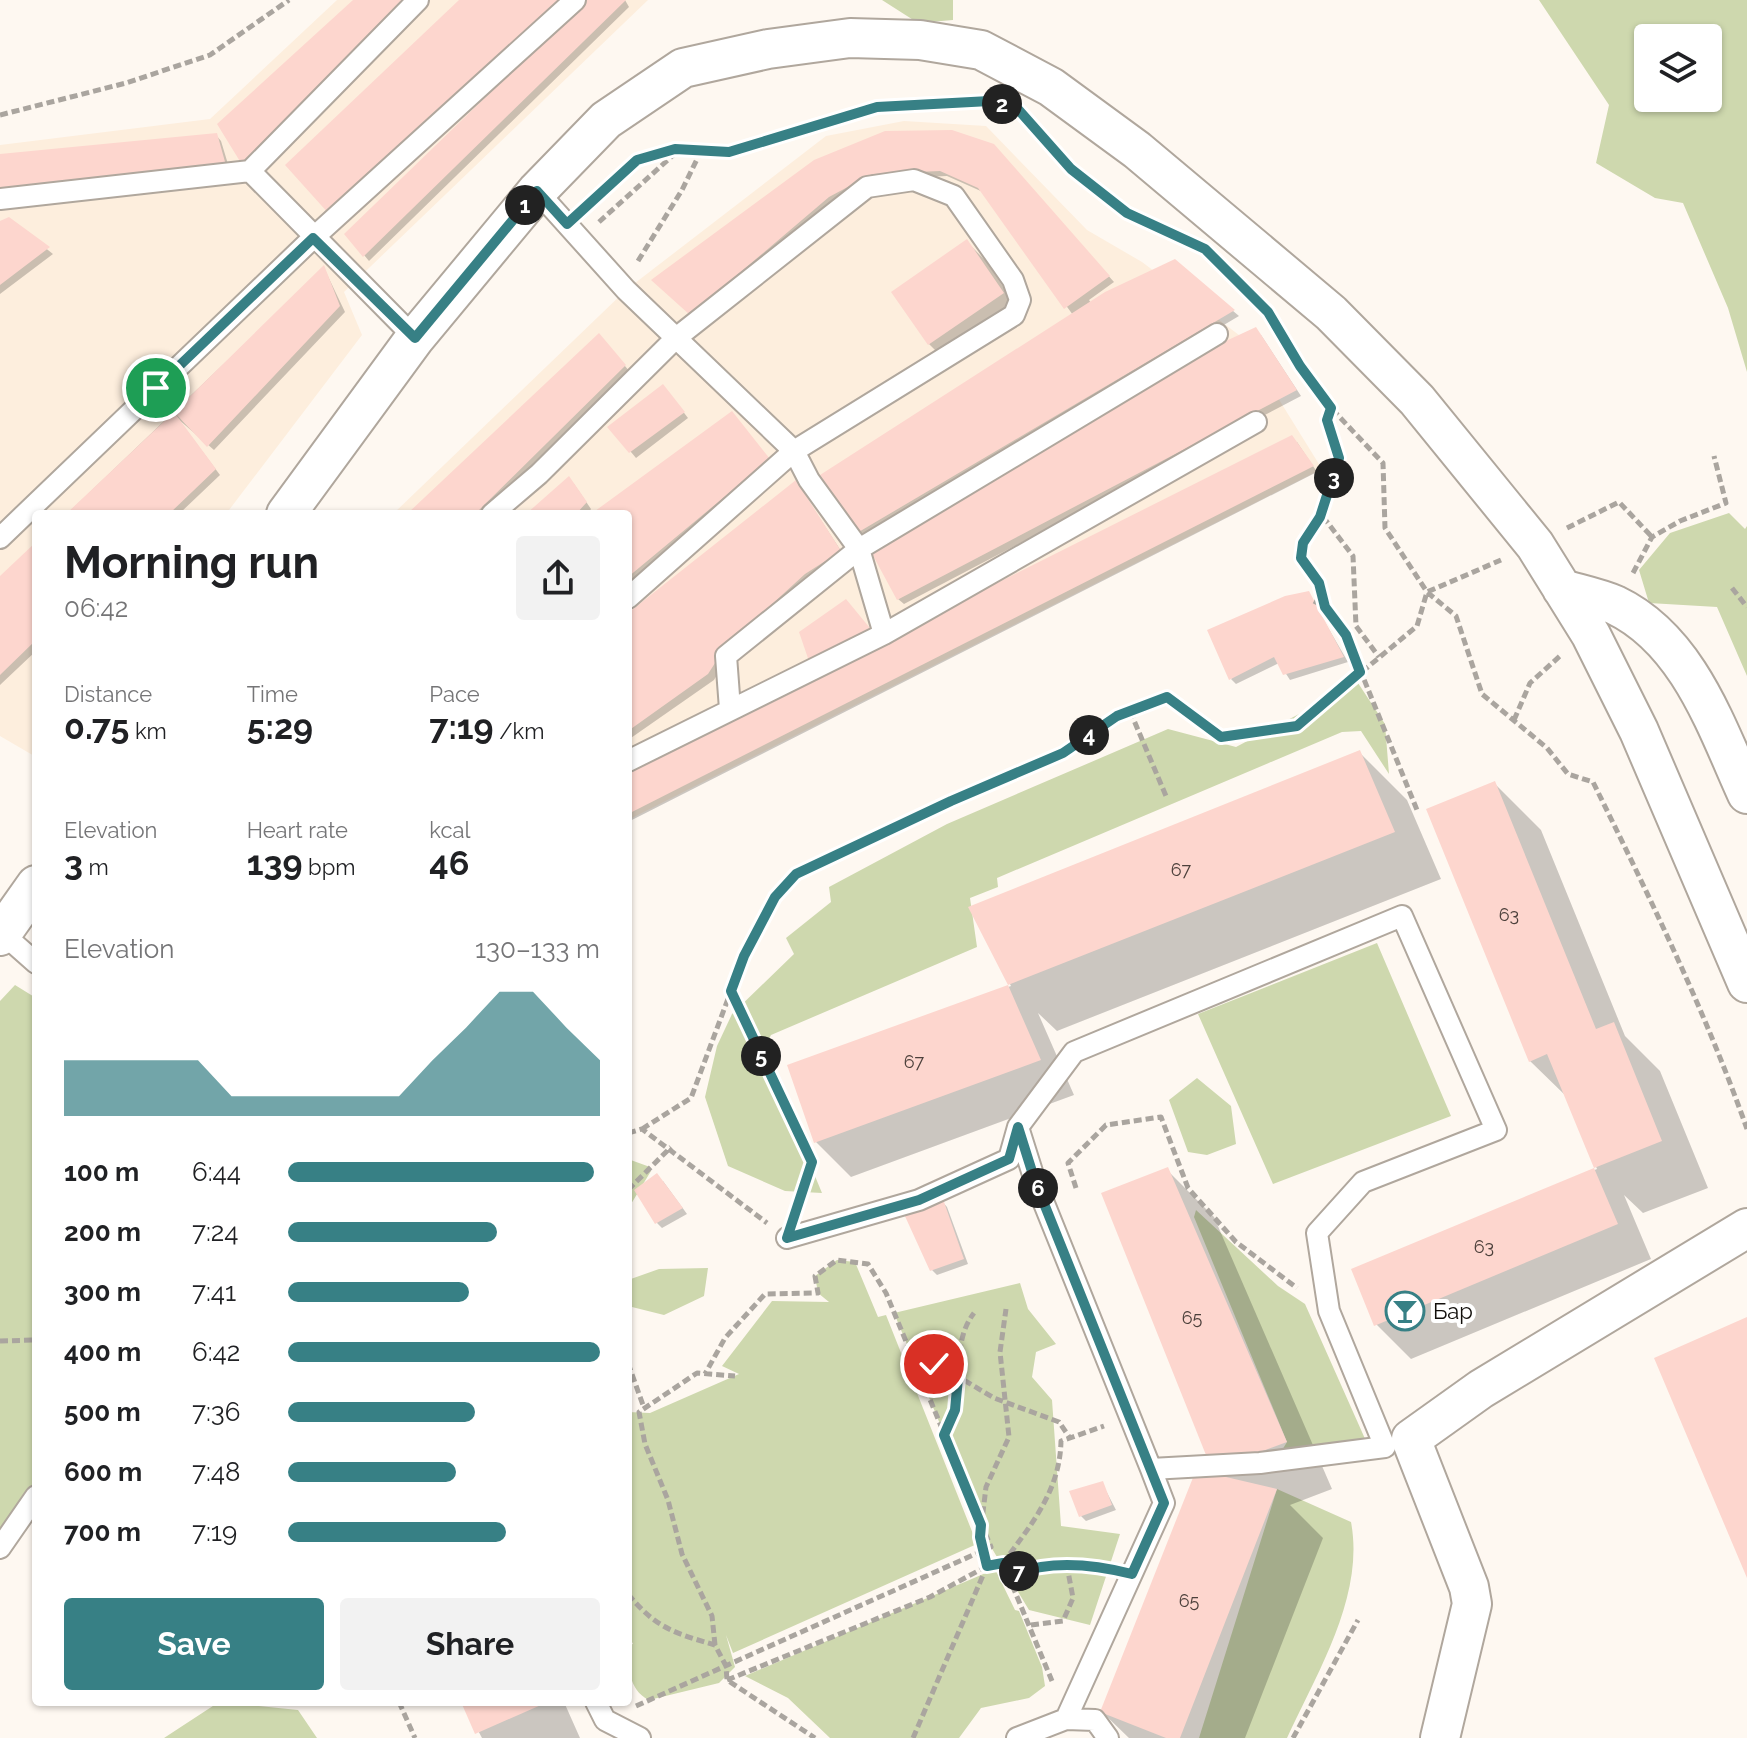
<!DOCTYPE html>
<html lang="en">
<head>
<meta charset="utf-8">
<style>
  :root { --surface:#fff; --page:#f2f2f2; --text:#202124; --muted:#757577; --accent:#378085 }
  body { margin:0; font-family:Raleway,sans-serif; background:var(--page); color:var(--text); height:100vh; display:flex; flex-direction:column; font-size:30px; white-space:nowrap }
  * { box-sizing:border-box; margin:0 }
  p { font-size:26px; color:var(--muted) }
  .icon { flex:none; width:44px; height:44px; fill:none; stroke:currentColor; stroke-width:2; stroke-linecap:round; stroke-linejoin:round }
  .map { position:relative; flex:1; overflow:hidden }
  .panel { position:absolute; left:32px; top:510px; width:600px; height:1196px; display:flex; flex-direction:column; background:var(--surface); border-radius:8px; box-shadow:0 2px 6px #0004 }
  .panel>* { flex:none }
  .tools { position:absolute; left:1634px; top:24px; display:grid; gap:16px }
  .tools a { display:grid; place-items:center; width:88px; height:88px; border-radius:8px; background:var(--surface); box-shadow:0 2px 6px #0004; font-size:40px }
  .pin { position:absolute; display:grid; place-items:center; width:68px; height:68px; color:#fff; margin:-34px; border:4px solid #fff; border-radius:50%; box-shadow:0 2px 8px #0007 }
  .km { position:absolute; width:40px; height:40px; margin:-20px; border-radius:50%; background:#222; color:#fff; font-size:22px; line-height:40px; text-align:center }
  .round { display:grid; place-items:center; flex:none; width:84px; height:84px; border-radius:8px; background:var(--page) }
  .headline { display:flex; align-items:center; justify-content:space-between; height:136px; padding:0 32px }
  h1 { font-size:44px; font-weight:700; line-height:60px }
  .figures { display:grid; grid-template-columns:repeat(3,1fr); gap:12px; height:136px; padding:8px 32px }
  .figures div { display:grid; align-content:center }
  .figures b { font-size:34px; font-weight:700 }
  .figures small { font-size:22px; font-weight:400 }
  .figures p { font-size:22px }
  .chart { height:224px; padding:16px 32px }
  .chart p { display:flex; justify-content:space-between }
  .chart svg { width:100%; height:144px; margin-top:8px; fill:var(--accent); opacity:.7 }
  .cta { display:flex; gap:16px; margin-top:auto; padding:16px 32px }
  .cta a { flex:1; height:92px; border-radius:8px; background:var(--accent); color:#fff; font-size:32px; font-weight:700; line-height:92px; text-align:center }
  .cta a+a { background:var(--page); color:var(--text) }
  ul { padding:0 32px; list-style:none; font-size:26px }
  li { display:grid; grid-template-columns:128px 96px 1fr; align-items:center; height:60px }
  li i { height:20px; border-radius:10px; background:var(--accent) }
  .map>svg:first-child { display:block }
  .built { fill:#fdeedd }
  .green { fill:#ced8ae; fill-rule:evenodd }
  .shadow { fill:#0003 }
  .building { fill:#fdd6ce }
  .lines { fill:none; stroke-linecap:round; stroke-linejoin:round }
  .service-casing { stroke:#b0a79d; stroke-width:24 }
  .minor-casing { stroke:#b0a79d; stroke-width:42 }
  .path { stroke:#aaa59f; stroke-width:5; stroke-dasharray:8 4; stroke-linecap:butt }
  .service { stroke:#fff; stroke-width:20 }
  .minor { stroke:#fff; stroke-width:38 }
  .route-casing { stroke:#fff; stroke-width:16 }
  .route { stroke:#378085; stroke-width:10 }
  .labels { text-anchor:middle; stroke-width:8; stroke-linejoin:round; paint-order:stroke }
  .number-label { font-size:18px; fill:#4c403b }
  .poi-label { font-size:22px; fill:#110e0a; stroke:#fff; text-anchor:start }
</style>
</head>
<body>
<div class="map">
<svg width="1747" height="1738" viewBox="0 0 1747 1738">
  <rect width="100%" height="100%" fill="#fef8f1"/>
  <path class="built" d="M337,0H648L344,292L362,335L226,514H36V757L0,736V145L210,119Z
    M904,121L986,126L1087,230L1142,262L1239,335L1322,469L628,820V514H393L626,290L826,136Z"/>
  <path class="green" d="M882,0H953V20L918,23Z
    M1539,0H1747V372L1728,308L1683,203L1655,198L1596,163L1609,105ZM1648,38H1708V98H1648Z
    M1729,513L1745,529L1747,526V676L1717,607L1649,603L1639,570L1670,533Z
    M1358,683L1385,724L1389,774L1361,731L1342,732L997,878L998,887L970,898L977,947L771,1035L763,1051L822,1193L785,1191L728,1166L705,1097L717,1046L732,1014L794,954L786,938L831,902L829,887L947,824L1168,729L1236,747Z
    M1377,943L1451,1116L1273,1184L1198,1014Z
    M15,985L36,998V1492L0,1546V1001Z
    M1197,1078L1231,1106L1236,1144L1207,1155L1188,1152L1169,1100Z
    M628,1159L650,1167L651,1171L628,1209Z
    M1196,1210L1278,1286L1305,1304L1366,1441L1352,1462L1270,1470L1287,1442L1194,1217Z
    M837,1260L855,1262L878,1317L886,1315L977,1544L733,1653L726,1635L735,1667L719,1683L649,1700C628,1690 628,1665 628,1645L633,1644L628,1634V1412L650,1413L739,1374L722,1366L772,1301L829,1302L818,1293L815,1276Z
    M708,1268L704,1296L664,1315L628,1306V1280L659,1269Z
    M1020,1283L1028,1309L1056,1344L1036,1352L1032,1377L1052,1400L1061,1526L1120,1534L1090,1625L1029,1610L991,1547L894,1313Z
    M1277,1489L1351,1522C1365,1596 1317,1673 1287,1738H1199Z
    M995,1569L1015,1610L1019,1611L1042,1667L1045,1686L1029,1698L981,1708L959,1738H830L788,1698L745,1676Z
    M219,1702L298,1710L317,1738H164Z"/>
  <path class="shadow" d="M356,0H423L247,167L219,124Z
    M589,0H625L629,7L369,261L364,255Z
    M216,135L221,141L231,174L0,156Z
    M999,152L1114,282L1089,300L1091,303L1174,261L1239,316L864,538L823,476L1073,315L983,192L947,176L878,179L696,319L654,280L815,161Z
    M9,219L53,254L0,294V223Z
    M967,242L985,260L1020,312L947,362L929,344Z
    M324,268L345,312L214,450L178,419L220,475L179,514H67Z
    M1261,335L1301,396L904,604L898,599Z
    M604,341L630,372L486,514H410Z
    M668,392L688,418L636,458L610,427Z
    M732,414L773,465L628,587V514H594Z
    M1297,442L1317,472L628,822V770L880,642Z
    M796,482L845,557L731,651L714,680L628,740V615Z
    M574,484L591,509L588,514H529Z
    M36,544V651L0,685V578Z
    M1308,593L1348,662L1290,680L1279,663L1236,684L1231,679Z
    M1360,753L1407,800L1441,879L1057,1031L1038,1013L1074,1095L851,1177L816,1142L790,1066L1011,986L971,908Z
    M1494,783L1541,830L1625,1036L1660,1071L1708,1188L1643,1213L1624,1195L1651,1259L1411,1359L1376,1324L1353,1270L1597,1169L1567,1097L1530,1061Z
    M1167,1170L1214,1217L1332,1489L1290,1505L1323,1538L1245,1738H1129L1102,1712L1223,1478L1214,1469Z
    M663,1181L687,1214L662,1228L657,1223Z
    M942,1201L947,1207L968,1264L937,1275L932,1270Z
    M1102,1483L1116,1510L1086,1521L1081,1516Z
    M463,1702H564L580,1738H482Z"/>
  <path class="building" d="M353,0H412L241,163L217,124Z
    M459,0H561L330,215L285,165Z
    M586,0H626L363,257L344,234Z
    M952,130L994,144L1110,276L1064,309L978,188L940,171L872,174L829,197L690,315L651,280L814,160L885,131Z
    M217,133L227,169L0,193V154Z
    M9,217L50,247L0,285V221Z
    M967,239L1004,293L928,345L891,292Z
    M1175,259L1235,310L857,533L820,475L1105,292Z
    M324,265L340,306L207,447L174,412Z
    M1256,327L1297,390L897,600L870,550L1213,347Z
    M599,333L626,365L475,514H407Z
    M663,384L685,412L629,453L607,427Z
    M732,411L770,459L628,577V514H591Z
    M174,412L216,469L169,514H66Z
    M1292,435L1314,466L628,814V768Z
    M569,476L587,502L576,514H526Z
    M796,480L841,551L805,574L726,646L708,674L628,731V613Z
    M36,542V640L0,675V576Z
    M1309,591L1344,657L1283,675L1274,657L1229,680L1207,630L1285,596Z
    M846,599L874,633L812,670L799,632Z
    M1360,750L1395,832L1008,985L968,907Z
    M1495,781L1596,1029L1614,1022L1662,1141L1594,1168L1547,1054L1529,1062L1426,809Z
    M1008,985L1041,1060L814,1143L787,1065Z
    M1168,1167L1287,1442L1212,1470L1101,1193Z
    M1594,1168L1618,1224L1374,1326L1351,1269Z
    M657,1173L683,1208L655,1224L634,1190Z
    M943,1199L964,1259L930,1271L904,1214Z
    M1747,1317V1578L1654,1358Z
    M1196,1470L1277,1489L1180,1738H1166L1100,1712Z
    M1103,1481L1112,1505L1079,1517L1069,1491Z
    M461,1702H539L541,1705L475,1734Z"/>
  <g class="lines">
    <g class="service-casing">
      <path id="service" d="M250,171L415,338
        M537,191L626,290L794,451L809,480L859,549L884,634
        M0,199L250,171L418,0
        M492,514L539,474L676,338L867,187L914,180L954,196L1013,280L1020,300L1014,315L794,451L628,598
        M0,538L313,238L575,0
        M730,709L726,656L859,549L1217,334
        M628,761L884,634L1256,422
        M2,933L36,963
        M787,1238L919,1200L1009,1159L1018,1127
        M0,1548L36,1496
        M596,1702L605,1720L640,1738
        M1066,1719L1095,1720L1108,1738
        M1017,1738L1066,1719L1164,1503L1151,1469L1035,1181L1018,1127L1074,1052L1402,916L1496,1130L1363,1182L1317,1233L1329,1311L1385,1447L1260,1463L1151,1469"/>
    </g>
    <g class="minor-casing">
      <path id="minor" d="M286,514L415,338L537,191L606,120L683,68L768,49L850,38L920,40L981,50L1051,87L1137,150L1331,313L1417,400L1535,545L1591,635L1639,731L1747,983
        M1562,589C1579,594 1599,598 1615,605C1688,640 1716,726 1747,794
        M0,936L36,885
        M1440,1738L1472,1604L1469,1587L1411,1439L1481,1389L1747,1228"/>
    </g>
    <path class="path" d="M0,115L126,83L210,55L289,0
      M1025,117L1071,169L1127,213L1179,237
      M585,208L637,160L675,149L729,152L877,107L1000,104
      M599,222L680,149
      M638,261L682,190L701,151
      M1265,310L1331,408L1383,463L1385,528L1427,592L1456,616L1482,694L1547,748L1568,774L1593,782C1649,896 1705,1010 1747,1129
      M1320,516L1339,458L1327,420L1331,408
      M1567,528L1619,502L1652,537
      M1633,573L1652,537L1680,521L1726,503L1714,456
      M1732,588L1747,607
      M1314,601L1325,607L1346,635L1417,810
      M1325,607L1319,583L1301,558L1303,543L1321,514L1353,556L1356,626L1379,657
      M1130,711L1166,796
      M1514,720L1530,683L1560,656
      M731,991L812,1162L797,1207
      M642,1129L691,1098L744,956L775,897L796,874L951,801L1063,753L1117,716L1167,697L1221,737L1297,726L1417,626L1427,592L1501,560
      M628,1133L642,1129L767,1223
      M1076,1188L1068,1163L1106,1125L1161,1117L1188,1188L1236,1242L1297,1288
      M628,1190L671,1147
      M0,1341L36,1340
      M911,1354L925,1357L994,1398L1059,1422L1070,1438L1104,1426
      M628,1363L644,1408
      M945,1434C969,1397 947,1348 974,1313
      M1003,1563L1052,1681
      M1007,1577C1033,1565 1077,1560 1104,1567
      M628,1594C656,1628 674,1633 715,1645L726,1666L727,1680L815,1738
      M1031,1625L1063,1621L1073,1598L1067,1566
      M715,1645L712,1616L682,1554L668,1500L645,1444L639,1412L697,1373L735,1376
      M727,1680L930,1597L987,1566L1003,1563C1031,1525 1060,1491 1061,1441L1070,1438
      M399,1702L415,1738
      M636,1706L991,1547L886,1293L868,1264L837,1260L815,1276L818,1293L765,1294L725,1338L705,1374
      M913,1738L987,1566L980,1537L986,1487L1009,1437L1000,1352L1006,1309
      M1293,1738L1358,1620"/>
    <use href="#service" class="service"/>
    <use href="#minor" class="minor"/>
  </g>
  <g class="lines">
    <g class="route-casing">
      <path id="route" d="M156,388L313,238L415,338L537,191L567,224L637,160L675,149L729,152L877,107L990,101L1016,107L1071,169L1127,213L1205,249L1268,312L1300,366L1331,408L1327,420L1339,458L1320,517L1303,543L1301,558L1319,583L1325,607L1346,635L1360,672L1297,726L1221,737L1167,697L1117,716L1063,753L951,801L796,874L775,897L744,956L731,991L812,1162L787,1238L919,1200L1009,1159L1018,1127L1035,1181L1164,1503L1132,1574C1093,1564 1046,1559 1007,1577L1003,1563L987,1566L980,1537L981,1525L944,1435L955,1410L958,1378L934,1364"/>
    </g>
    <use href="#route" class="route"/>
  </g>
  <defs>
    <g id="bar-ring" transform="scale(2)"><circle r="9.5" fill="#fff" stroke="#378085" stroke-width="1.5"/><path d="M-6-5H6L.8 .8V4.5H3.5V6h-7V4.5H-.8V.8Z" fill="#378085"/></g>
  </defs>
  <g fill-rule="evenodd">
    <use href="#bar-ring" x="1405" y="1311"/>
  </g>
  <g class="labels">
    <g class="number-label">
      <text x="1181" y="876">67</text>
      <text x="1509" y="921">63</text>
      <text x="914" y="1068">67</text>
      <text x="1484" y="1253">63</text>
      <text x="1192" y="1324">65</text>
      <text x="1189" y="1607">65</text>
    </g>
    <g class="poi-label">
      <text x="1433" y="1319">Бар</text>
    </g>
  </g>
</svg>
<div class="tools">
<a><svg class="icon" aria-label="layers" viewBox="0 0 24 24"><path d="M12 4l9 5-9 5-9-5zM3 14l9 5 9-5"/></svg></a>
</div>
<div class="pin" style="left:156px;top:388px;background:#1e9e55"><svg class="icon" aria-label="arrive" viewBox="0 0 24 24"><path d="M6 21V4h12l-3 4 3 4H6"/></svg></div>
<div class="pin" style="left:934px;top:1364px;background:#d93025"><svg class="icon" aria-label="check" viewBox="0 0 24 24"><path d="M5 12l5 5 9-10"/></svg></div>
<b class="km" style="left:525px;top:205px">1</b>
<b class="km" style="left:1002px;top:104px">2</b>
<b class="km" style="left:1334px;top:478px">3</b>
<b class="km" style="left:1089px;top:735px">4</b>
<b class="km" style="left:761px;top:1056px">5</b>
<b class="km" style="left:1038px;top:1188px">6</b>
<b class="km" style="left:1019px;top:1571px">7</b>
<section class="panel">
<div class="headline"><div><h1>Morning run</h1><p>06:42</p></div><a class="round"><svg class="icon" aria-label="share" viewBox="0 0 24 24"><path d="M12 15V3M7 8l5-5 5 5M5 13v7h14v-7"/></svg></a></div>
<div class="figures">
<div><p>Distance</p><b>0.75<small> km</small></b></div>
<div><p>Time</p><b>5:29</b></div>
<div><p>Pace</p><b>7:19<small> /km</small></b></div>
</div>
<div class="figures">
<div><p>Elevation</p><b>3<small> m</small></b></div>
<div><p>Heart rate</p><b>139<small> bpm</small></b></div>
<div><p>kcal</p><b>46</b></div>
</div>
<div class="chart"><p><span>Elevation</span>130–133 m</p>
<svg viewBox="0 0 160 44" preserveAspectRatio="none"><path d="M0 44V27L10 27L20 27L30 27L40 27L50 38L60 38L70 38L80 38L90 38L100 38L110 27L120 17L130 6L140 6L150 17L160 27V44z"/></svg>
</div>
<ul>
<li><b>100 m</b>6:44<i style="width:98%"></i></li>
<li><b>200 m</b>7:24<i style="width:67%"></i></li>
<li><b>300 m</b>7:41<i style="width:58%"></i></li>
<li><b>400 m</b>6:42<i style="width:100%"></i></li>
<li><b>500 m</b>7:36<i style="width:60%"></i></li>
<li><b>600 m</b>7:48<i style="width:54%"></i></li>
<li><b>700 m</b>7:19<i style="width:70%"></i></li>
</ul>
<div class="cta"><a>Save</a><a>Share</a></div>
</section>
</div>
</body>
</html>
